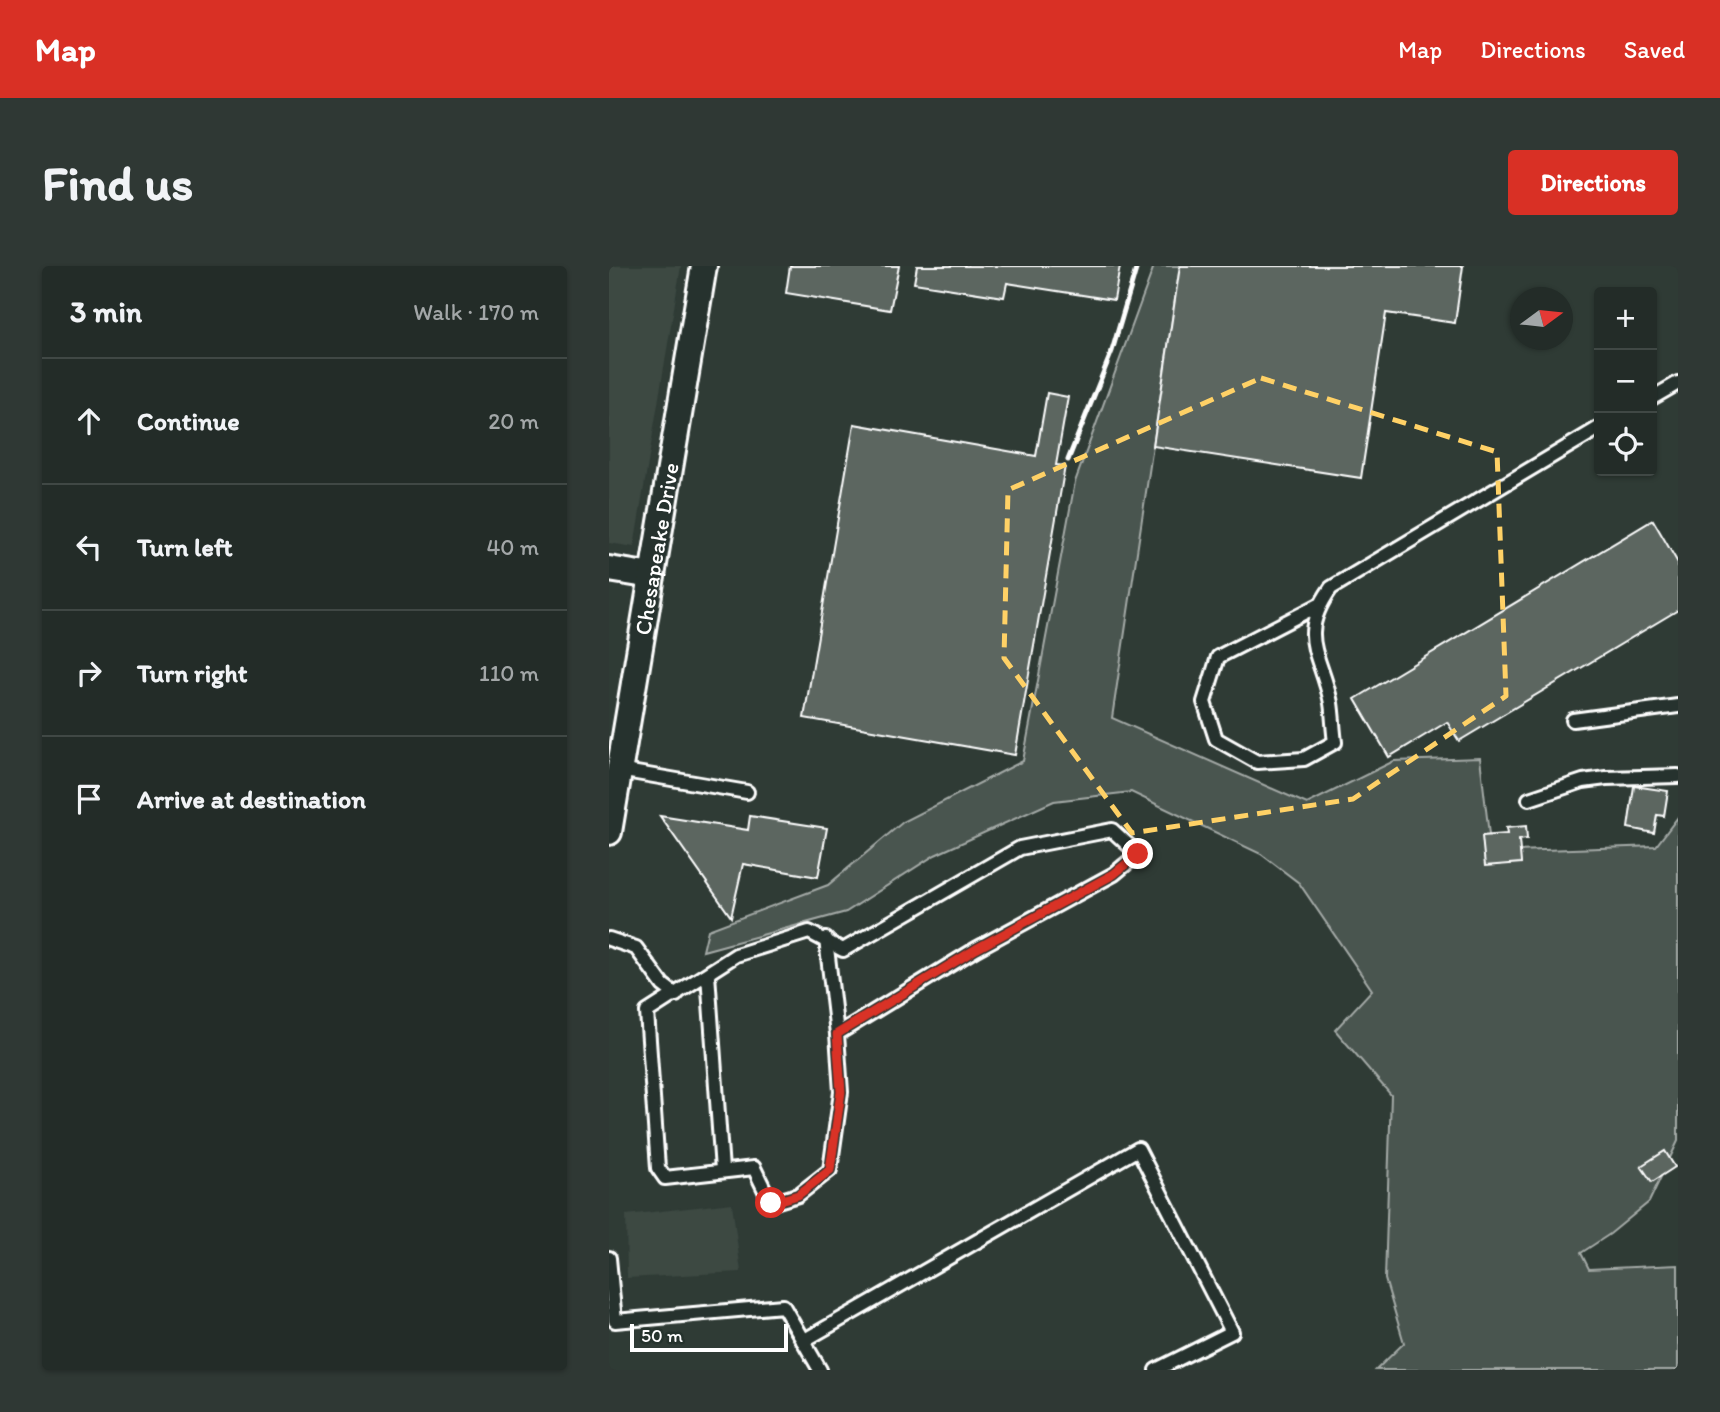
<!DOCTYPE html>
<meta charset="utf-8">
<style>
:root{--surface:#232c28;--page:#2f3834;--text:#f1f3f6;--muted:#a3a7a8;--line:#404845;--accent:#d93025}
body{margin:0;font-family:Itim,sans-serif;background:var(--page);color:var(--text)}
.controls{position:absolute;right:21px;top:21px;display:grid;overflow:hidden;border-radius:7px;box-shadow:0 2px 5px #0004}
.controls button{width:63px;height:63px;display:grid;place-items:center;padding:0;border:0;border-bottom:2px solid var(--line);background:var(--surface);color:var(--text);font:35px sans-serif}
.compass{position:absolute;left:901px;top:21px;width:63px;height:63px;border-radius:50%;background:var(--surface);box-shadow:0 2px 5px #0004;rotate:75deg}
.scale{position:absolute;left:21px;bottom:18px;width:158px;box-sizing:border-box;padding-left:7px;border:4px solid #fff;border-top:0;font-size:19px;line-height:24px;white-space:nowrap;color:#fff;-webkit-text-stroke:5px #26332d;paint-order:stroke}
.stop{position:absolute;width:21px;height:21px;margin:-16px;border:5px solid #d93025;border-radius:50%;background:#fff}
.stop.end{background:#d93025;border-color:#fff;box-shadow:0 2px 7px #0008}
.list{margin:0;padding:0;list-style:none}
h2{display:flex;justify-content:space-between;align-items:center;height:91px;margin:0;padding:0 28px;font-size:30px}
h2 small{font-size:23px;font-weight:400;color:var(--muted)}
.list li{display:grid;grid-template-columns:46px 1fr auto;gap:21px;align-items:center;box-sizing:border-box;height:126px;padding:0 28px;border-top:2px solid var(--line)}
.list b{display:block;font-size:26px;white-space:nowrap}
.list em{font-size:23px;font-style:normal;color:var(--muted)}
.icon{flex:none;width:38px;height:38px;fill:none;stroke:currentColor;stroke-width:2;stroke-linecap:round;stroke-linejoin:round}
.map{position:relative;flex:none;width:1069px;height:1104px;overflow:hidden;border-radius:7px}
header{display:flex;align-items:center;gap:42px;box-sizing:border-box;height:98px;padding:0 35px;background:var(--accent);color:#fff}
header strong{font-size:33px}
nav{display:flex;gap:38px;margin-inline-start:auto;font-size:24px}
.intro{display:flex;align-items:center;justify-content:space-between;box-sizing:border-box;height:168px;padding:0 42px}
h1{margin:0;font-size:49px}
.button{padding:18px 32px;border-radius:7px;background:var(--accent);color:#fff;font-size:24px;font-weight:700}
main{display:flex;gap:42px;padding:0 42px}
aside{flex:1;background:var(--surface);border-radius:7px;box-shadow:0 2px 5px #0004}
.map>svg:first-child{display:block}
.built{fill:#3c4842}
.green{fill:#4a544f;stroke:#a4aaa7;stroke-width:2}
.building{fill:#5b6661;stroke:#fff;stroke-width:2}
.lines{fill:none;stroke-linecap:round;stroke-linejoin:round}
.lane-casing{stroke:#fff;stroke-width:18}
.street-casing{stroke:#fff;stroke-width:30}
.lane{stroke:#26332d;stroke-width:12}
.street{stroke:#26332d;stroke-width:24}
.rail{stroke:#fff;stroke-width:5}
.route{stroke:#d93025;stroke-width:9}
.marked{fill:none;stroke:#ffd166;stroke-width:5;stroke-dasharray:14 9;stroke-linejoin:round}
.labels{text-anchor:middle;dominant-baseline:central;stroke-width:5;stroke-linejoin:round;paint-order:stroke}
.street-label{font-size:23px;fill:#fff;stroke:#26332d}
</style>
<header>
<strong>Map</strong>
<nav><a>Map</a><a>Directions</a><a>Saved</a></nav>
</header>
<div class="intro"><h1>Find us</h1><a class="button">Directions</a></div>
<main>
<aside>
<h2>3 min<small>Walk · 170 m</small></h2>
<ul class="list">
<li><svg class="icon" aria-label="ahead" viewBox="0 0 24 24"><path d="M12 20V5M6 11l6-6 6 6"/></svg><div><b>Continue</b></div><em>20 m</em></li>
<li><svg class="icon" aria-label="left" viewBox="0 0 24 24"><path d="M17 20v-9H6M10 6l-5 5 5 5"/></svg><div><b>Turn left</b></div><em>40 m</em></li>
<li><svg class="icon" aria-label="right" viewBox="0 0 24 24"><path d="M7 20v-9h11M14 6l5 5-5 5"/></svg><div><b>Turn right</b></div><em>110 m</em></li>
<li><svg class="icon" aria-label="arrive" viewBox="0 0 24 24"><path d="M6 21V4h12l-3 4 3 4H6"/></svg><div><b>Arrive at destination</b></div></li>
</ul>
</aside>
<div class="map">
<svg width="1069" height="1104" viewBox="0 0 1069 1104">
<rect width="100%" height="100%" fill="#2f3b35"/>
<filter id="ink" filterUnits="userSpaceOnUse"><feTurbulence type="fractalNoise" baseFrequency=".0143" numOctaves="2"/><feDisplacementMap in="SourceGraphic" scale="14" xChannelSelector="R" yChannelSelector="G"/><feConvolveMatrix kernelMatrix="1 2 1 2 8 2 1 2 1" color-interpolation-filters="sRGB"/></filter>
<g filter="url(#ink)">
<g class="built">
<polygon points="0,0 72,0 25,281 0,277"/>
<polygon points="123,937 132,1006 18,1012 17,949"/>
</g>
<polygon class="green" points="545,0 571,0 503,452 698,538 785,495 871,492 882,586 1047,580 1069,551 1069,875 1040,936 1001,968 972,987 980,1003 1069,999 1069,1104 767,1104 795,1077 776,1013 782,829 726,764 763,724 690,617 652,588 522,526 445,535 326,589 237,646 94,685 99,664 219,619 294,556 414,495 466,216"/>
<g class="building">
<polygon points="181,0 290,0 281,44 177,27"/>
<polygon points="308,0 511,0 505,34 398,17 395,31 305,17"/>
<polygon points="571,0 854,0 846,57 777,47 752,212 544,180"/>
<polygon points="438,127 459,131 447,199 456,200 406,489 195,452 245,158 427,190"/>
<polygon points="1044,254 1069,297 1069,344 850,475 838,456 780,491 746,433"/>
<polygon points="1025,520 1059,525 1055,550 1048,549 1045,567 1019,562"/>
<polygon points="51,550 139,564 141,550 218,562 209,611 134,598 122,651"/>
<polygon points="917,560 918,573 910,574 912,597 876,600 873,570 898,568 897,562"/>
<polygon points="1056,885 1066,901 1043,916 1032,900"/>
</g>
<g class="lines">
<g class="lane-casing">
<g id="lane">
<polyline points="1043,132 1069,117"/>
<path d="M710,339L609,391L595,436L607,473L648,496L695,493L726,476C724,463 724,450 722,437C712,387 687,372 722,322L990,162"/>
<polyline points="964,454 1069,440"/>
<polyline points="10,504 138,526"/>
<polyline points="920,533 974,515 997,512 1069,510"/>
<polygon points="503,564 529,588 505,608 367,683 228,768 232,826 221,904 189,929 162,937 145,902 56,912 49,902 38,746 127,689 200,666 234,684 411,582"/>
<polyline points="0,673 27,682 54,719 67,729"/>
<polyline points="217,673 228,768"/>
<polyline points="99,708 113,904"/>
<polyline points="0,992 6,1055 174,1040 211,1104"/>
<polyline points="194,1075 529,883 623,1066 547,1104"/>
</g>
</g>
<g class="street-casing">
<g id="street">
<polyline points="0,303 43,310"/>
<path id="s1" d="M0,566L95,0"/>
</g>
</g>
<use href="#lane" class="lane"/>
<use href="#street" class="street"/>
<polyline class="rail" points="459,194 503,85 528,0"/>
</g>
</g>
<g class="lines" filter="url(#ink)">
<polyline class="route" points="162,937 189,929 221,904 232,826 228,768 367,683 505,608 529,588"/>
</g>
<path class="marked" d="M652,112L888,186L897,430L744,533L523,567L395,392L399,224Z"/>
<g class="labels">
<g class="street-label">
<text stroke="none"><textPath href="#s1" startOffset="287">Chesapeake Drive</textPath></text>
</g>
</g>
</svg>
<div class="controls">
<button>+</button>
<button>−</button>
<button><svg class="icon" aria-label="locate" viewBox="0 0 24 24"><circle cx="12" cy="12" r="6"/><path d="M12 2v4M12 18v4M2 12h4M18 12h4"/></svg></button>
</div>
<svg class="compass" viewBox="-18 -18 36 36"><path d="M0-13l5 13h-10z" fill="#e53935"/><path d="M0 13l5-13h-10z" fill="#a3a7a8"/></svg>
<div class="scale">50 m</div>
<div class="stop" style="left:162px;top:937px"></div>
<div class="stop end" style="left:529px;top:588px"></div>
</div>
</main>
